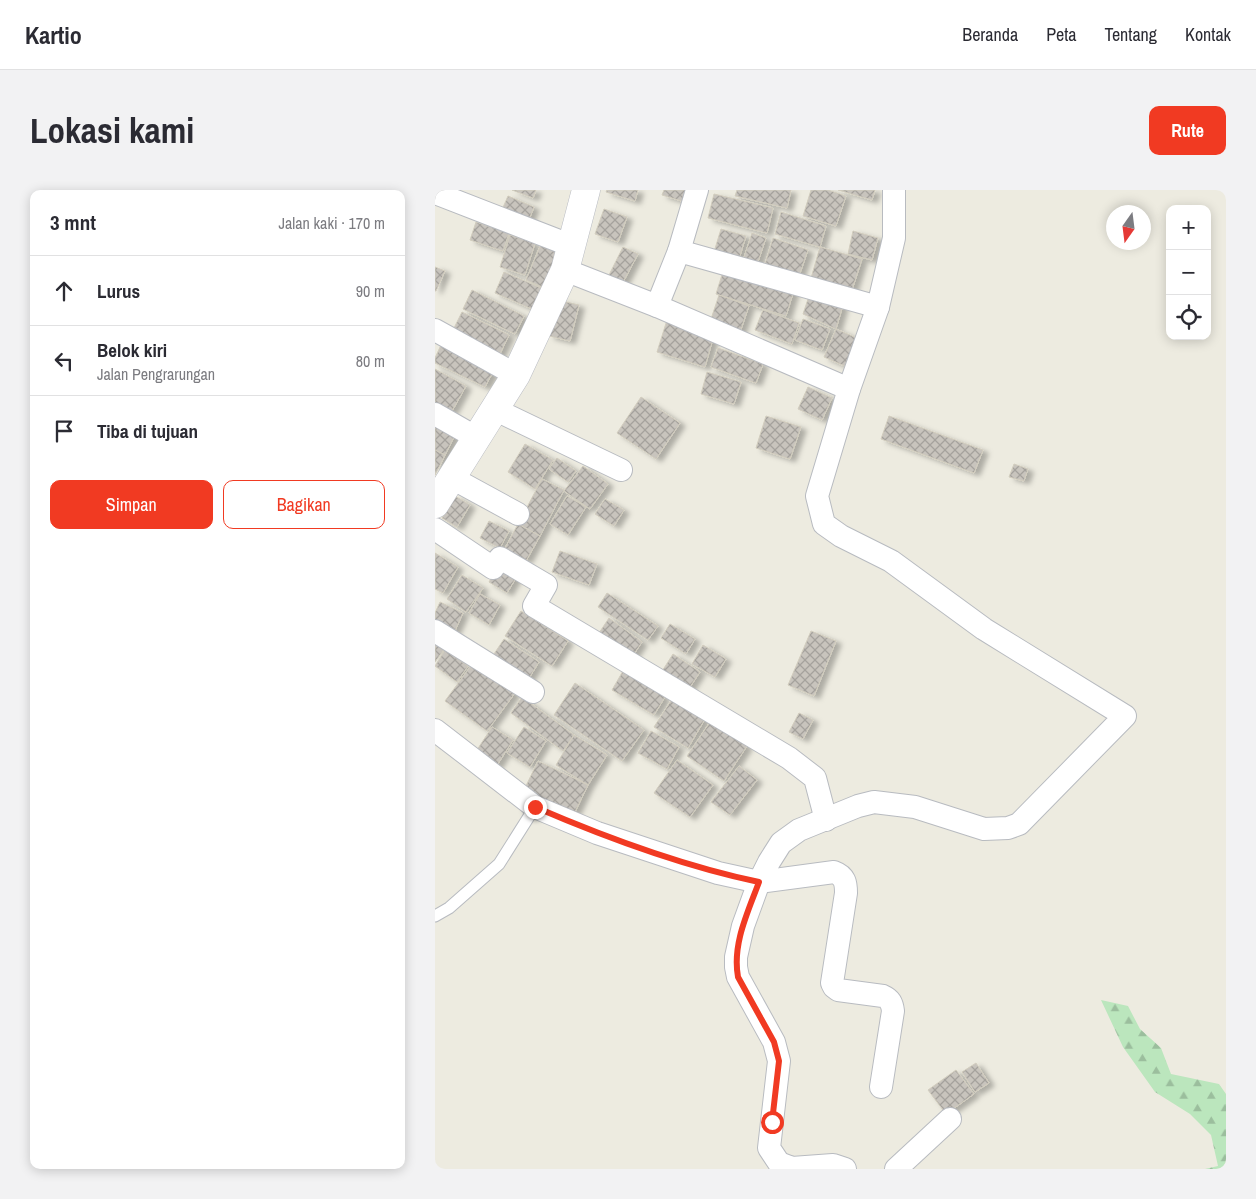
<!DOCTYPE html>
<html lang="id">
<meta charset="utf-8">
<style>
:root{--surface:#fff;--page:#f2f2f3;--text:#2b2b33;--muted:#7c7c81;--line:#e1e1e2;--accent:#f13a22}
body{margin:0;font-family:"Archivo Narrow",sans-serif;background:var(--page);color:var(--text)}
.controls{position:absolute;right:15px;top:15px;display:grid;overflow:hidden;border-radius:10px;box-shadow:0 2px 12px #0003}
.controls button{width:45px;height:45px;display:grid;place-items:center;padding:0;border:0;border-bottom:1px solid var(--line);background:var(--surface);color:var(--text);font:25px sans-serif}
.compass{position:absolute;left:671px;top:15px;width:45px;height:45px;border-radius:50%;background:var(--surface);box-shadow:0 2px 12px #0003;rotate:194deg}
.stop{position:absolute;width:15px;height:15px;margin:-11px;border:4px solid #f13a22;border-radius:50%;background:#fff}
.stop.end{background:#f13a22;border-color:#fff;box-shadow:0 1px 5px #0008}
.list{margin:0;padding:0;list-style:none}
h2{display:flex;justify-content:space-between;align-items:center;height:65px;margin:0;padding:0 20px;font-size:21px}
h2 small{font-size:16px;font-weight:400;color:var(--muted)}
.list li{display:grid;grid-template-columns:32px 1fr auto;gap:15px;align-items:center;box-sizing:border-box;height:70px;padding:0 20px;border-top:1px solid var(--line)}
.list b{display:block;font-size:19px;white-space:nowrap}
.list p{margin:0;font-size:16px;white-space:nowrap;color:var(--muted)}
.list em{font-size:16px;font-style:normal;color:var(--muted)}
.actions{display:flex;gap:10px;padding:15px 20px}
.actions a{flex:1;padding:11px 0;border:1px solid var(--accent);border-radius:10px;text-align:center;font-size:18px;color:var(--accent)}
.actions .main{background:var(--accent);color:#fff}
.icon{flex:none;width:28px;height:28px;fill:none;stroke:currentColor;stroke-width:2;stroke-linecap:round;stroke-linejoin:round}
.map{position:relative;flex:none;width:791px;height:979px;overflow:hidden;border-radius:10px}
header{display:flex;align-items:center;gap:30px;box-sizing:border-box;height:70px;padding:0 25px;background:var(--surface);border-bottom:1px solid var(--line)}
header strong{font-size:24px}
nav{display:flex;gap:28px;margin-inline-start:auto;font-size:18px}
.intro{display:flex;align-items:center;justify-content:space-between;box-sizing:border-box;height:120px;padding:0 30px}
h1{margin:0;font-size:35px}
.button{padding:12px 22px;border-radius:10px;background:var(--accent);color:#fff;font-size:18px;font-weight:700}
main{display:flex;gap:30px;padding:0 30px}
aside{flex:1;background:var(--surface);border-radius:10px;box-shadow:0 2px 12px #0003}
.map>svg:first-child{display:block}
.forest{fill:url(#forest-firs)}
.building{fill:url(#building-cross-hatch);stroke:#d2cdbe;filter:url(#shadow)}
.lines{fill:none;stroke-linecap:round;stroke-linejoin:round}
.lane-casing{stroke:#b8bbc0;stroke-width:13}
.street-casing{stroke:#b8bbc0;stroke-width:24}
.secondary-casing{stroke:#b9bcc3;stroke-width:29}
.lane{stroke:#fff;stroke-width:11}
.street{stroke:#fff;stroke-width:22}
.secondary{stroke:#fff;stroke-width:28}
.route{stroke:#f13a22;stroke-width:6}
</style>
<header>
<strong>Kartio</strong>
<nav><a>Beranda</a><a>Peta</a><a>Tentang</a><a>Kontak</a></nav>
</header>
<div class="intro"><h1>Lokasi kami</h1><a class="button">Rute</a></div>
<main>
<aside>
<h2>3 mnt<small>Jalan kaki · 170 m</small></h2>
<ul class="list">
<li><svg class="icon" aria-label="ahead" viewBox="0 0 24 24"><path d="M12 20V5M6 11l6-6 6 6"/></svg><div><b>Lurus</b></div><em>90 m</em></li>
<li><svg class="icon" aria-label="left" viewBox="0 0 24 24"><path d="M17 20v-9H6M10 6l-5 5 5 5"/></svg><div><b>Belok kiri</b><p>Jalan Pengrarungan</p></div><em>80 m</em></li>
<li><svg class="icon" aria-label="arrive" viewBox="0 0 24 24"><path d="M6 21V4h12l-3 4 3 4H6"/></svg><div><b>Tiba di tujuan</b></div></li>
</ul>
<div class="actions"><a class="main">Simpan</a><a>Bagikan</a></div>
</aside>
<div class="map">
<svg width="791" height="979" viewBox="0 0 791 979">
<defs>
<pattern id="forest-firs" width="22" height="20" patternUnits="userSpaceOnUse" patternTransform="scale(1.25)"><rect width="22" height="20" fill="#bbe6bd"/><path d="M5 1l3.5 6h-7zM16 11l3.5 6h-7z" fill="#9bbe9d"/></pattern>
<pattern id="building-cross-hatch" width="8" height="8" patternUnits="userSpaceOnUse" patternTransform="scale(1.25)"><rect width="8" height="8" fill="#c8c4bd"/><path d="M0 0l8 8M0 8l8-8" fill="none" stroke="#a5a29d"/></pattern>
<filter id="shadow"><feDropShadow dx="5.5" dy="3" stdDeviation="2.5" flood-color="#0004"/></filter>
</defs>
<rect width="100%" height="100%" fill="#edebe0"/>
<polygon class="forest" points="666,810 693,816 705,839 726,858 736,884 784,894 791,904 791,979 770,979 783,976 776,945 755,924 720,902 688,857"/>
<g class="building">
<polygon points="77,0 101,0 98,8"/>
<polygon points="172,0 203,0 200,11 171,2"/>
<polygon points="229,0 254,0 250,12 227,5"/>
<polygon points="302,0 356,0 352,18 300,6"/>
<polygon points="376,0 393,0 411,6 401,36 368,26"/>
<polygon points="403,0 440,0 437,10"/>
<polygon points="279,4 338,18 332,43 273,28"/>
<polygon points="73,6 99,17 93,32 66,22"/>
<polygon points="169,19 192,27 183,52 160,44"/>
<polygon points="346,22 391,36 385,57 340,44"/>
<polygon points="41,32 74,43 68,61 35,50"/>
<polygon points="286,39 311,46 304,69 279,62"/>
<polygon points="418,41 443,48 437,70 413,64"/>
<polygon points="317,43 331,48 322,75 308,70"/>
<polygon points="75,45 100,53 90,85 65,77"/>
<polygon points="338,48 373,60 364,86 330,74"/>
<polygon points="106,54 127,62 112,99 91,90"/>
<polygon points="188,57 203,64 185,98 171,91"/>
<polygon points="385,57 427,69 417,100 376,88"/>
<polygon points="290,75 360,97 351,126 281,104"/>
<polygon points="0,77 10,81 1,101 0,101"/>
<polygon points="69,82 113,101 104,122 60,103"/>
<polygon points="37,100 89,126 80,144 28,119"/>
<polygon points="375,103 408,115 401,139 368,124"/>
<polygon points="284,105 314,116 304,145 274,135"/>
<polygon points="123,110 144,115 135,151 114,146"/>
<polygon points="328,120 364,133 357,154 320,140"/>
<polygon points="27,122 74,145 62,170 15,146"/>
<polygon points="368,129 395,139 387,160 360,150"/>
<polygon points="232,130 279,145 270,177 222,162"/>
<polygon points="401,139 424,149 412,177 389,167"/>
<polygon points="6,155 59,180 50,197 0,173 0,168"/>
<polygon points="283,158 328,174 321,193 276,177"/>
<polygon points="0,179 31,196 16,223 0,215"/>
<polygon points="272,182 306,192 299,214 266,204"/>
<polygon points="373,197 397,208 387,230 363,219"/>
<polygon points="206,207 245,233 221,269 182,243"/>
<polygon points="331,226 366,237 355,269 321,258"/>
<polygon points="454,226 548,260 539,283 446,249"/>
<polygon points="0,228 23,239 10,265 0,260"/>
<polygon points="90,254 118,270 100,299 73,282"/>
<polygon points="0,260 10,265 0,285"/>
<polygon points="122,268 141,281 133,292 114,279"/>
<polygon points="579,274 593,279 589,291 574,287"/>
<polygon points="148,276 173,294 155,319 129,301"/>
<polygon points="107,289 129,300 105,346 83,334"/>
<polygon points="20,306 35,315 22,337 7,328"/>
<polygon points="132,306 151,317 133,345 115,334"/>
<polygon points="170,309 189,320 179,336 160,324"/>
<polygon points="54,331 74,341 65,358 45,348"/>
<polygon points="83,334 105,346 91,371 69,360"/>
<polygon points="125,361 162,374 154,395 117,382"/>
<polygon points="0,363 23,377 8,403 0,399"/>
<polygon points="65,373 84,383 72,403 54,392"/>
<polygon points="27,385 48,398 31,422 12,409"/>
<polygon points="172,403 223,436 213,450 163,417"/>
<polygon points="45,404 65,415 54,435 34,423"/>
<polygon points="5,412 28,423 19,443 0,435 0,423"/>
<polygon points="86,421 133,451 117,476 70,446"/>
<polygon points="174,428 207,452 195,470 162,446"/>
<polygon points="235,434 260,449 251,464 226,448"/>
<polygon points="376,441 401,451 379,506 353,495"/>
<polygon points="69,449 104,472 91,493 55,470"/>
<polygon points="0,451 10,458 0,472"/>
<polygon points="268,455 291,469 280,487 257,474"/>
<polygon points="10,460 33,476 22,492 0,476"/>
<polygon points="238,464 265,482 251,503 224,486"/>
<polygon points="38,473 80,503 52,541 10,511"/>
<polygon points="188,481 230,507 219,525 177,500"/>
<polygon points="140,493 209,540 187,571 119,525"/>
<polygon points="87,507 139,545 128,561 76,523"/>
<polygon points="237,509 270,529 253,558 219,537"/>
<polygon points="364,523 378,530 368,549 354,542"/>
<polygon points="275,532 312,556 289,591 252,566"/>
<polygon points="57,537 78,550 61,577 40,563"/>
<polygon points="89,537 111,551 95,577 72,563"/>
<polygon points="216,541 244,557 232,579 203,563"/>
<polygon points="139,545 172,565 153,595 121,575"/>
<polygon points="242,570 278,595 255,627 219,603"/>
<polygon points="103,571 153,595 139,624 89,600"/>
<polygon points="304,576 322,590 295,625 276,612"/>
<polygon points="541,873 554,893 540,902 527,882"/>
<polygon points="521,880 539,904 511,924 493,900"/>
</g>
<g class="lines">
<g class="lane-casing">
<polyline id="lane" points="0,726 14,718 64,674 100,617"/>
</g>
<g class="street-casing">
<g id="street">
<polyline points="0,3 137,56"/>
<polyline points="244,61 443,117"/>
<polyline points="130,80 222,116 414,199"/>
<polyline points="222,116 244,61 262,0"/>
<polyline points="0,140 81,185"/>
<polyline points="59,219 186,280"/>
<polyline points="0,224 42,248"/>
<polyline points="17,288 83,324"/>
<polyline points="0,339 58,378 65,368 111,395 99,416 354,568 380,588 391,630"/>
<polyline points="0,441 98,502"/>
<path d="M0,540L100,617L162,643L283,683L324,692L399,682C410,686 411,693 411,703L397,793L399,797L403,800L448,806C455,809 457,813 458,821L446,897"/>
<polyline points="410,979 398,975 357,978 344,973 334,958 344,871 339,852 303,787 301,777 301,767 308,736 324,692 334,672 346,653 364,640 423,616 439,612 480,617 549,639 573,638 584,634 690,526 549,439 456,371 406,346 389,334 382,306 414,199 443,117 459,48 459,0"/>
<polyline points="461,979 515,929"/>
</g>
</g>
<g class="secondary-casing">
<polyline id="secondary" points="0,314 81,185 130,80 151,0"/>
</g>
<use href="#lane" class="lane"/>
<use href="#street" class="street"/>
<use href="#secondary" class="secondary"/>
</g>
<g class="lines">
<path class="route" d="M100,617C172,648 247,676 324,692C313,722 297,754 303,787L339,852L344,871L337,932"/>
</g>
</svg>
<div class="controls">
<button>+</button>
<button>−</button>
<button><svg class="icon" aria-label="locate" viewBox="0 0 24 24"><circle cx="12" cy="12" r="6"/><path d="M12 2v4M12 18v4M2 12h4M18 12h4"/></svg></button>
</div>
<svg class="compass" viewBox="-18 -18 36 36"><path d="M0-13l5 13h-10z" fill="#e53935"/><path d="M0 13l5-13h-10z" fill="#7c7c81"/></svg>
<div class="stop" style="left:337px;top:932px"></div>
<div class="stop end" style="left:100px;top:617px"></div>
</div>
</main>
